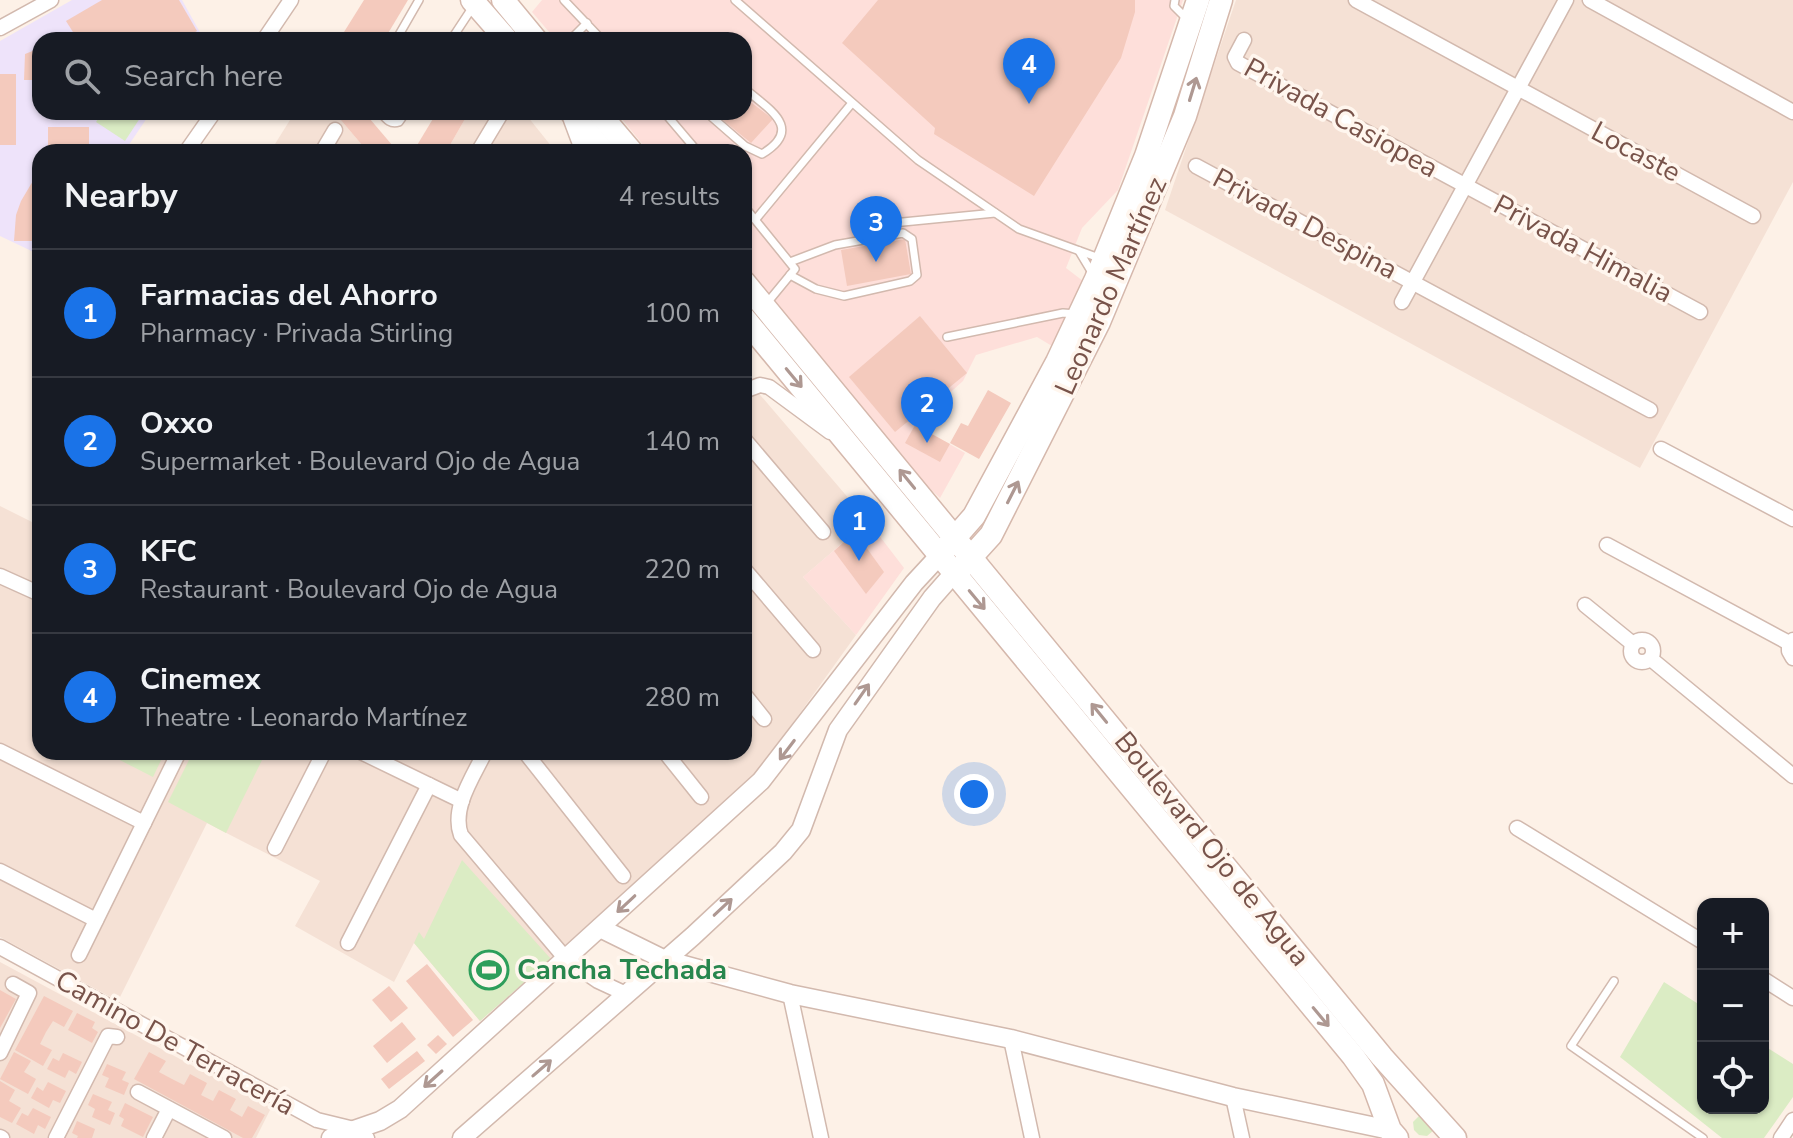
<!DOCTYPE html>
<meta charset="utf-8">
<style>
:root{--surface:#171b24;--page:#242831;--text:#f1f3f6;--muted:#9ea1a6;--line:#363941;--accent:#1a73e8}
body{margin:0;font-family:"Nunito Sans",sans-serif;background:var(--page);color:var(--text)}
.controls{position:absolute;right:24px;bottom:24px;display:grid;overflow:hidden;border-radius:16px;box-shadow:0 2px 6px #0004}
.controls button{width:72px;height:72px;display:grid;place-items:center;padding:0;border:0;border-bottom:2px solid var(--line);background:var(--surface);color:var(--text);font:40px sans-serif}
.you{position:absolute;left:974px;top:794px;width:28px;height:28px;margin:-20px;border:6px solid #fff;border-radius:50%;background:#1a73e8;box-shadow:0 0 0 12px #1a73e833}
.badge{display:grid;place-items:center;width:52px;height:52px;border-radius:50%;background:var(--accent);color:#fff;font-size:26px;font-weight:700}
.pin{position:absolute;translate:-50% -66px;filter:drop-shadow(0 2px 4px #0008)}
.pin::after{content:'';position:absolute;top:42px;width:28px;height:24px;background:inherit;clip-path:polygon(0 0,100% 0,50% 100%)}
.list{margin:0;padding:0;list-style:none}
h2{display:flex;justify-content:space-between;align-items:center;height:104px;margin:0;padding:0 32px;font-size:34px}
h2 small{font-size:26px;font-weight:400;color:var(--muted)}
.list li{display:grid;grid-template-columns:52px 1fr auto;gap:24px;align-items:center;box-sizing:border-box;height:128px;padding:0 32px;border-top:2px solid var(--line)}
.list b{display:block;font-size:30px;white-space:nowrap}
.list p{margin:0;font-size:26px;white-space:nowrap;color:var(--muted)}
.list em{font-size:26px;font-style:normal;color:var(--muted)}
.icon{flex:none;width:44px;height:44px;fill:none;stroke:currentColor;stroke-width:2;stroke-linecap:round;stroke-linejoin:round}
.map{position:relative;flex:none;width:1793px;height:1138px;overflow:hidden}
.search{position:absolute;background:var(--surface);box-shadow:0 2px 6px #0004;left:32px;top:32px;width:720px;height:88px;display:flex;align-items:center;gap:20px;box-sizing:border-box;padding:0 28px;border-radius:24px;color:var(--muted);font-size:30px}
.panel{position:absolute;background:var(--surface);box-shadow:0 2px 6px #0004;left:32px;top:144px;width:720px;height:616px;border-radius:24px}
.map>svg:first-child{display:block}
.residential{fill:#f5e1d5}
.commercial{fill:#fedfda}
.education{fill:#eee3fa}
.green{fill:#dbecc4}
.building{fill:#f4cabd}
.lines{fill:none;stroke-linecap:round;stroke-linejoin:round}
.service-casing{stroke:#d2b9ae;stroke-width:10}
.minor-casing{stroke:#d2b9ae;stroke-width:17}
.tertiary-casing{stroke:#d2b9ae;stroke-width:21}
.secondary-casing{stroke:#d5b8ac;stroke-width:25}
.service{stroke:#fff;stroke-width:7}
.minor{stroke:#fff;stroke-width:14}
.tertiary{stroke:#fff;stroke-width:18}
.secondary{stroke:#fff;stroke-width:22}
.oneway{stroke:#ae9892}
.labels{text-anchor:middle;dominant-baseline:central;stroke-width:7;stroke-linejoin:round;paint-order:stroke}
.street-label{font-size:28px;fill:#78534a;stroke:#fff6ee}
.leisure-label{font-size:28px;font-weight:bold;fill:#27864d;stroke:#fff6ee;text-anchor:start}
</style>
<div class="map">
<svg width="1793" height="1138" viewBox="0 0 1793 1138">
<rect width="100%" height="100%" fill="#fdf1e7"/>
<g class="residential">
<polygon points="1236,0 1793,0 1793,182 1640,468 1165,210"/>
<polygon points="295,112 334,112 368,152 270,152"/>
<polygon points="469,112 524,112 556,152 446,152"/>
<polygon points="744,376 868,521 803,577 856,635 757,773 480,1021 414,943 394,982 295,926 320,881 207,823 118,1001 0,937 0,506 40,526 40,752 744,752"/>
<polygon points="0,962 271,1108 256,1138 0,1138"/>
</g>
<g class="commercial">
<polygon points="542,0 1183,0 1118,190 1082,228 1066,268 1083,281 1052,346 1037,337 976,355 963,381 915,424 965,453 940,498 896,457 808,344 744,266 744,152 649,152 616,112 744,112 744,40 556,40 532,12"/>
<polygon points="868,521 904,568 856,635 803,577"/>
</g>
<polygon class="education" points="72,0 182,0 202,36 199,40 40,40 40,112 151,112 124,152 40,152 40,255 0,236 0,41"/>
<g class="green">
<polygon points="103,112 144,112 125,141 96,122"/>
<polygon points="104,752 165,752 153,777"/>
<polygon points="193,752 266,752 226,833 168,802"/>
<polygon points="462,860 551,959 480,1021 414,943 419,932 424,939"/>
<polygon points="1664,982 1703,1007 1703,1108 1763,1108 1763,1045 1793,1064 1793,1097 1764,1138 1722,1138 1620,1057"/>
<polygon points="1420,1115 1434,1130 1427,1136 1419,1135 1414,1130 1413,1122"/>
</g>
<g class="building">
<polygon points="102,0 179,0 197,31 181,40 78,40 66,21"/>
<polygon points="364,0 408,0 384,40 339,40"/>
<polygon points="878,0 1135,0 1135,12 1121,58 1034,196 934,134 935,128 842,43"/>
<polygon points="40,48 40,80 24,80 25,54"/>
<rect x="0" y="74" width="16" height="71"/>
<polygon points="744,97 773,119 751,143 713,112 744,112"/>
<polygon points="334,112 364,112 398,152 368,152"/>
<polygon points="437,112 469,112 446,152 413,152"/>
<rect x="48" y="127" width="41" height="25"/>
<polygon points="40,169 40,241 14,241 16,215 21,201"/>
<polygon points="905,239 911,274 847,286 841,250"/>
<polygon points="920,316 967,373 895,432 849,377"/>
<polygon points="988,390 1011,403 979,459 950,443 961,423 968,426"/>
<polygon points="915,425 950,444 940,462 905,443"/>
<polygon points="855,532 884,572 866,594 834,551"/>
<polygon points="427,964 473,1020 453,1037 406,981"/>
<polygon points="389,986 408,1008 391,1022 372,1000"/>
<polygon points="0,990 16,999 0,1028"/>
<polygon points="44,996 73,1011 64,1027 53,1021 46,1032 40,1044 52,1050 43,1066 15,1050"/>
<polygon points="77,1013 95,1022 92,1028 98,1032 92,1043 68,1030"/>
<polygon points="402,1022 416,1039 387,1063 373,1046"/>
<polygon points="438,1035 447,1044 436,1054 427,1045"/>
<polygon points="417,1051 425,1061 389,1089 381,1079"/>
<polygon points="14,1052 31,1061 24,1072 36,1079 28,1094 0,1079"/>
<polygon points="149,1052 166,1061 159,1072 172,1079 184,1085 190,1074 207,1083 201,1095 213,1101 219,1090 236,1099 230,1110 242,1117 248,1106 265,1115 252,1138 243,1138 134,1079"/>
<polygon points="63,1053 82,1062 76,1074 69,1070 65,1078 47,1069 53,1058 59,1061"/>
<polygon points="107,1064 126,1072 122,1080 129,1083 124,1095 105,1087 109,1078 102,1075"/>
<polygon points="0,1081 15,1090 9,1101 21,1108 12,1123 0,1117"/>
<polygon points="48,1082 66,1091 60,1103 53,1100 49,1108 31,1098 37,1087 43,1091"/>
<polygon points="93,1094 112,1102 108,1110 115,1113 110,1125 92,1117 95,1109 88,1105"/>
<polygon points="125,1103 153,1117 143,1137 121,1126 124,1119 119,1116"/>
<polygon points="33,1108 51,1117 45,1129 38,1125 34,1134 16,1124 22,1113 28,1116"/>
<polygon points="77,1121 95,1129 92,1138 77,1138 78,1136 72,1133"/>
</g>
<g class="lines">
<g class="service-casing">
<g id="service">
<polyline points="564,0 602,40"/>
<polyline points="735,0 918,160 1019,229 1102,259"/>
<polyline points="1175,0 1174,6 1186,18"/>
<polyline points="685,38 687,40"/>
<polyline points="396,40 419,0"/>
<polyline points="451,40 474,5"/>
<polyline points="570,40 587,23"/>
<path d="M380,112C386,119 390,125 399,122L406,112"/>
<polyline points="664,112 698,152"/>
<path d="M706,112L745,146L762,154C805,128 768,109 744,88"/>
<polyline points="744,206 795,269 767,303"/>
<polyline points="756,219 852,103"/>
<polyline points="862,226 995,213"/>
<polyline points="1079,251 1094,276"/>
<polyline points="790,262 835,245 903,233 912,239 917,275 910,281 844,296 816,289 790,275"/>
<polyline points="947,337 1063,313 1077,314"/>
<polyline points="1614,981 1571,1046 1703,1138"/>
</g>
</g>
<g class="minor-casing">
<g id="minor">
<polyline points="1356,0 1753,216"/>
<polyline points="1590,0 1793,112"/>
<polyline points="0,28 51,0"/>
<polyline points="264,40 291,0"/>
<polyline points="1244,40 1235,57 1238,63 1700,312"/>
<polyline points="571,120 583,152"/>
<polyline points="186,152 214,112"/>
<polyline points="322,152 335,130"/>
<polyline points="478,152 502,112"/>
<polyline points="1196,166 1650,410"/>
<polyline points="1402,302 1566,0"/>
<polyline points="744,391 760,385 769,387 830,432"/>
<polyline points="744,439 823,532"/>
<polyline points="1661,449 1793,519"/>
<polyline points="1607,545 1789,643"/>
<polyline points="744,569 813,650"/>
<polyline points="0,576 40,594"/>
<polyline points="1585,605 1633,644"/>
<polyline points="1793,640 1789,643 1789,651 1793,658"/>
<circle cx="1642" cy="651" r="11"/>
<polyline points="1651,659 1793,776"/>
<polyline points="744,694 764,719"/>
<polyline points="0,751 144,823"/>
<polyline points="361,752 462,801"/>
<path d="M485,752C473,777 451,808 461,835L566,959L598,981L626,994"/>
<polyline points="525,752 623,876"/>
<polyline points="665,752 701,797"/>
<polyline points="1517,828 1703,942"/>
<polyline points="275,848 324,752"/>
<polyline points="0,871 96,920"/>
<polyline points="348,943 429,785"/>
<polyline points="0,947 317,1120 354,1129 367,1138"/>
<polyline points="79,955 179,752"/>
<polyline points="1763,979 1793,998"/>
<polyline points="790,994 821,1138"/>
<polyline points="1011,1039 1032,1138"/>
<polyline points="0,1053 29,993 13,984"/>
<polyline points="138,1092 224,1138"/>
<polyline points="1233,1097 1242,1138"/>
<polyline points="0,1137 2,1138"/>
<polyline points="56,1138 108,1036 117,1037"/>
<polyline points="154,1138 169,1109"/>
<polyline points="1781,1138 1793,1120"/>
</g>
</g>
<g class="tertiary-casing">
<g id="tertiary">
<polyline points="600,928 665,960 790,994 1011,1039 1233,1097 1390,1130"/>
<polyline points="331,1138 380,1121 400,1109 761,781 914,583 939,556"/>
<polyline points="462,1138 693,936 783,852 801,830 838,730 932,598 954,573"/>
</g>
</g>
<g class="secondary-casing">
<g id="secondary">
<polyline points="472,0 507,40"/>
<polyline points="503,0 536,40"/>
<polyline points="571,112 604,152"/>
<polyline points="598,112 632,152"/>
<polyline points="744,282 1382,1057 1455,1138"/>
<polyline points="744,318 1353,1056 1373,1084 1390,1130 1397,1138"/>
<polyline points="946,548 974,516 1057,362 1096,279 1146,156 1198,0"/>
<polyline points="962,567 991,535 1099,322 1185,116 1221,0"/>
</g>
</g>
<use href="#service" class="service"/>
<use href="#minor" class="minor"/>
<use href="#tertiary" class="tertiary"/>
<use href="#secondary" class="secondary"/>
</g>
<defs><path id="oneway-shaft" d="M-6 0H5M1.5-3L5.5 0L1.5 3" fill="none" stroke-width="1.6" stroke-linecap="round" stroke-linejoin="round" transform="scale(2)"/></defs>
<g class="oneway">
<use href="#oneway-shaft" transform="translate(1193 89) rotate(-73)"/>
<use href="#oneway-shaft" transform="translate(794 378) rotate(50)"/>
<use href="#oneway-shaft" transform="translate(907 479) rotate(-129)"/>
<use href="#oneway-shaft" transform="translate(1013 492) rotate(-63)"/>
<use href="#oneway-shaft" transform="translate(977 600) rotate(50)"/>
<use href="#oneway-shaft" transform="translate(862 694) rotate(-55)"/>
<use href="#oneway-shaft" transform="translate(1099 713) rotate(-129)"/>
<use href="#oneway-shaft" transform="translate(787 750) rotate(127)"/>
<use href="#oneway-shaft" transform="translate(626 904) rotate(137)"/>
<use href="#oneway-shaft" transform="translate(723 907) rotate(-43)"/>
<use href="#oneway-shaft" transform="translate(1321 1017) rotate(50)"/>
<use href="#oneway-shaft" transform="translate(542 1068) rotate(-41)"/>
<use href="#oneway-shaft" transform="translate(433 1079) rotate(138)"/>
</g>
<defs>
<g id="stadium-ring" transform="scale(2)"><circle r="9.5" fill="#fff6ee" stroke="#2e9e5b" stroke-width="1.5"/><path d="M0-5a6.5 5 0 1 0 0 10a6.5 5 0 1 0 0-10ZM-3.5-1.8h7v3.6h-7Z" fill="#2e9e5b"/></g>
</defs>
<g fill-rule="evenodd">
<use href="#stadium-ring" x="489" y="970"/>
</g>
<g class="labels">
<g class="street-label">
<text transform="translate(1341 118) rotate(29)">Privada Casiopea</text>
<text transform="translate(1636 152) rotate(28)">Locaste</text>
<text transform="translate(1305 224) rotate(28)">Privada Despina</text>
<text transform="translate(1583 249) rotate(28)">Privada Himalia</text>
<text transform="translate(1111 286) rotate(-66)">Leonardo Martínez</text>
<text transform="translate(1212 849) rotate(51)">Boulevard Ojo de Agua</text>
<text transform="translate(175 1043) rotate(29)">Camino De Terracería</text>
</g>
<g class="leisure-label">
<text x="517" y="970">Cancha Techada</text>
</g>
</g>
</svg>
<div class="controls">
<button>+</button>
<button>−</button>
<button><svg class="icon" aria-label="locate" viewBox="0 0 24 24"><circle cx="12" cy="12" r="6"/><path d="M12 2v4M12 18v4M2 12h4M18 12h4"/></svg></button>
</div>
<div class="you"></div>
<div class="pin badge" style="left:859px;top:561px">1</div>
<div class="pin badge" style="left:927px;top:443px">2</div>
<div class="pin badge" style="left:876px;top:262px">3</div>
<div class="pin badge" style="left:1029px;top:104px">4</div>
<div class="search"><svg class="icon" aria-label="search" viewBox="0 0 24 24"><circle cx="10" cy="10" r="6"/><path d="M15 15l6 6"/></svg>Search here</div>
<section class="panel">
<h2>Nearby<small>4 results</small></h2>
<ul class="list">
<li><span class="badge">1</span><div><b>Farmacias del Ahorro</b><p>Pharmacy · Privada Stirling</p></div><em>100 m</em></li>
<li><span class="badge">2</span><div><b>Oxxo</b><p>Supermarket · Boulevard Ojo de Agua</p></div><em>140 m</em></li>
<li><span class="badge">3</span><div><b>KFC</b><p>Restaurant · Boulevard Ojo de Agua</p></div><em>220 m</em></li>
<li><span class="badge">4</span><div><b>Cinemex</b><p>Theatre · Leonardo Martínez</p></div><em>280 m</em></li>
</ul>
</section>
</div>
